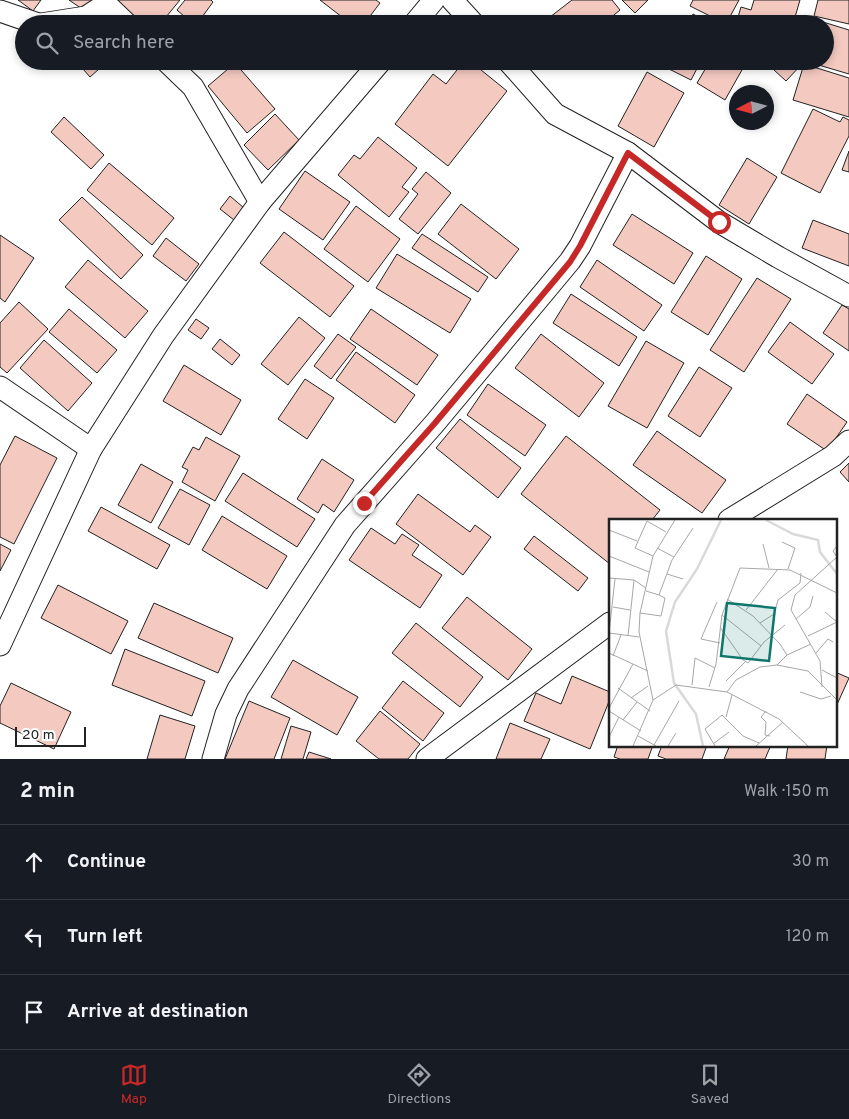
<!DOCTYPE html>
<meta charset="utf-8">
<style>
:root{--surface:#171b24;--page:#20242c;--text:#f1f3f6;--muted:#9ea1a6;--line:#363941;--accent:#c62828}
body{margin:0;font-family:Overpass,sans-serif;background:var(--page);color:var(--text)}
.compass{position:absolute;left:729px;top:85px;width:45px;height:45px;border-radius:50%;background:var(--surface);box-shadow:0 2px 8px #0003;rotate:264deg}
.scale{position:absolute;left:15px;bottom:12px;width:71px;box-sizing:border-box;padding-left:5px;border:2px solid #222;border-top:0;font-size:14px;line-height:18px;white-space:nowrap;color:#222;-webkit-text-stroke:4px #fff;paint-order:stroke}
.stop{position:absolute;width:15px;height:15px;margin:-11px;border:4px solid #c62828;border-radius:50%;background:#fff}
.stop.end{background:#c62828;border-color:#fff;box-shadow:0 1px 5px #0008}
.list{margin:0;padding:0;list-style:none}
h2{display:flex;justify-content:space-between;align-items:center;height:65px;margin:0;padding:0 20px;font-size:21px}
h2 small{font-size:16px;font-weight:400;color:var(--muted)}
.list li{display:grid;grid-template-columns:32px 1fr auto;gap:15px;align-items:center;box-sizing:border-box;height:75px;padding:0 20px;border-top:1px solid var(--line)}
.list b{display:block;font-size:19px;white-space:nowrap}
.list em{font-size:16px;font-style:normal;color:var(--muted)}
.icon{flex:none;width:28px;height:28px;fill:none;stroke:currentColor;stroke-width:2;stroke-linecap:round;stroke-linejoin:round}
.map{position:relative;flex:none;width:849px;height:759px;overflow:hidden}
.search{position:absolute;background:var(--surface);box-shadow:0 2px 8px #0003;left:15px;right:15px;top:15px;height:55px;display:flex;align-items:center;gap:12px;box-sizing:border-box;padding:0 18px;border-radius:28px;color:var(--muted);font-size:19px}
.sheet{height:290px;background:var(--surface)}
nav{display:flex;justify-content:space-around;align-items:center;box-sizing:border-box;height:70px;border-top:1px solid var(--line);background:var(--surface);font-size:14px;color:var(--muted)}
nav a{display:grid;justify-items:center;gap:2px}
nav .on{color:var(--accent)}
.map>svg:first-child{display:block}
.building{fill:#f3c9c0;stroke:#222}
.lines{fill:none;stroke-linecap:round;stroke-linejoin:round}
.minor-casing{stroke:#222;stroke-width:23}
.minor{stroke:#fff;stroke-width:21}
.route{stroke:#c62828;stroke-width:6}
.inset-river{fill:none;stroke:#d9d9d9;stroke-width:2.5}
.inset-road{fill:none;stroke:#a7a7a7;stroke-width:1}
.view{fill:#0f766e;fill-opacity:0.15;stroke:#0f766e;stroke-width:2.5}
.inset-edge{fill:none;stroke:#222;stroke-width:2.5}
</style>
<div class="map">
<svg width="849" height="759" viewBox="0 0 849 759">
<rect width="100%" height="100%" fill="#fff"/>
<g class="building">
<polygon points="18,0 41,0 33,11"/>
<polygon points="69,0 93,0 85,11"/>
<polygon points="115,0 180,0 166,17 175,24 144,24"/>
<polygon points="185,0 211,0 213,2 197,24 193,24 177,10"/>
<polygon points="320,0 376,0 380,3 364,24 351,24"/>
<polygon points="572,0 612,0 620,10 603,24 541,24"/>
<polygon points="622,0 648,0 635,13"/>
<polygon points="693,0 739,0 726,24 690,6"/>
<polygon points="754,0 800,0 793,24 736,24 741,7 751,10"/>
<polygon points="818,0 849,0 849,24 814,16"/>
<polygon points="693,14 711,24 688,24"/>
<polygon points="810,18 849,30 849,74 805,61 825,61 825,24 809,24"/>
<polygon points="76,61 108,61 90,77"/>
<polygon points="464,61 470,61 507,91 448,166 395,124 433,74 446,84"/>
<polygon points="668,61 701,61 691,80 665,67"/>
<polygon points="710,61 747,61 725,100 697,83"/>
<polygon points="782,61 798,61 801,65 786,81 774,70"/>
<polygon points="235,63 275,109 247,133 208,86"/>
<polygon points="804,64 849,78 849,117 793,100"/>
<polygon points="647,72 684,93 654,147 618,126"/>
<polygon points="813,109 840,122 843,117 849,120 849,136 820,193 781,173"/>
<polygon points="275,114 299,140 268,170 244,145"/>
<polygon points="64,117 104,155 91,169 51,132"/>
<polygon points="378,137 417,168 402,187 409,192 389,217 338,175 354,155 360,159"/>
<polygon points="849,151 849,172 842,170"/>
<polygon points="747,158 777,177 749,224 719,205"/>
<polygon points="109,163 174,218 152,245 87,190"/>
<polygon points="305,171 350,202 323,240 279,209"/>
<polygon points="426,172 451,193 418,234 399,219 418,194 412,189"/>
<polygon points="230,196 244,208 234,220 220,209"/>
<polygon points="82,197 143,255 121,279 59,220"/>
<polygon points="461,204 519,249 496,279 438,234"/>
<polygon points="356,206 400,239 368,282 324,249"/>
<polygon points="632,214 693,253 674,284 613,245"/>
<polygon points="813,220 849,234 849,266 802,248"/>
<polygon points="284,232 354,286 330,317 260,263"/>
<polygon points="422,234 488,277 478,292 412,248"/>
<polygon points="0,235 34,258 5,302 0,298"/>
<polygon points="166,238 199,264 186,281 153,256"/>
<polygon points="397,254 471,299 450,333 376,288"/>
<polygon points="706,256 742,279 708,335 671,312"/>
<polygon points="88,260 148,311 125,338 65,287"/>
<polygon points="597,260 662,305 644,331 580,287"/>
<polygon points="757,278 791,299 744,372 710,350"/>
<polygon points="571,294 637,337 619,366 553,323"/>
<polygon points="19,302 48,329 7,373 0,367 0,323"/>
<polygon points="842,305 849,309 849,351 823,333"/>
<polygon points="69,309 117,350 97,373 49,332"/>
<polygon points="371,309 438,355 417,385 350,339"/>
<polygon points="299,317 325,338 288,385 261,364"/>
<polygon points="196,319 209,328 201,339 188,330"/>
<polygon points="790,322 834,354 812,384 768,352"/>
<polygon points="338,334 356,347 331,379 314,366"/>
<polygon points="541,334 604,383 579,417 515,368"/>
<polygon points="220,339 240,355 232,365 212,349"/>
<polygon points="44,340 92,383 68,411 20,368"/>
<polygon points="646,341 684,363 647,428 608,406"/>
<polygon points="356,352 415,395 395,423 336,380"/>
<polygon points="184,365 241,400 221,435 163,401"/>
<polygon points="699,367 732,388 700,437 668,416"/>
<polygon points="305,379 334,398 307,439 278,419"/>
<polygon points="488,384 546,425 525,456 467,415"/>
<polygon points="807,394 847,422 827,451 787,424"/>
<polygon points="460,419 521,468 498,498 436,448"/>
<polygon points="657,431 726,480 702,513 633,465"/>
<polygon points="15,436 57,458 14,544 0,537 0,465"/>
<polygon points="566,436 660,510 652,520 610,520 610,564 521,494"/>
<polygon points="206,437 240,456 215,501 182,482 188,470 182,467 193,447 199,450"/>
<polygon points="322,459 354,480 334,512 323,504 318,513 297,499"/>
<polygon points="849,463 849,482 840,472"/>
<polygon points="141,464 173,482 151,523 118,505"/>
<polygon points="243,473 315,519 297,547 225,501"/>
<polygon points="180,489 210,505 189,545 158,528"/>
<polygon points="418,494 470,532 475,525 491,537 463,575 396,524"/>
<polygon points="101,507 170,545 157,569 88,531"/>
<polygon points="222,516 287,556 267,589 202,550"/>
<polygon points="371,528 395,544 402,534 419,545 412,555 442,575 420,608 349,560"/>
<polygon points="534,536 588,578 578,591 524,549"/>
<polygon points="0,544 11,550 0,571"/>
<polygon points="58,585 128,621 111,654 41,618"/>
<polygon points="467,597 532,649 508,680 442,628"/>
<polygon points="154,603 233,638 218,673 138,638"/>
<polygon points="416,623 483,677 460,707 392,653"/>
<polygon points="125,649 205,681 192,716 112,685"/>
<polygon points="293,660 358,697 337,735 271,697"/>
<polygon points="835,672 849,678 835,709"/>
<polygon points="572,676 610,692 610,699 590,749 524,721 536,693 561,704"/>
<polygon points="403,681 444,713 423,741 382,708"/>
<polygon points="11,683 71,712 54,749 0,723 0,706"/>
<polygon points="249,701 290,718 274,759 225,759"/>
<polygon points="380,711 420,744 408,759 379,759 356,741"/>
<polygon points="160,715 195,726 185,759 147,759"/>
<polygon points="510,723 550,739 541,759 496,759"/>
<polygon points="291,726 311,732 303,759 281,759"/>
<polygon points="618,745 653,745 648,759 620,759 614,757"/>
<polygon points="662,745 707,745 702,759 666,759 658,756"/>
<polygon points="730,745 771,745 765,759 724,759"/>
<polygon points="788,745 827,745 825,759 786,759"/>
<polygon points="309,752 331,759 306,759"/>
</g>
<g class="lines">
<g class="minor-casing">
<g id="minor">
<polyline points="452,0 474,24"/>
<polyline points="0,11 38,24"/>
<polyline points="41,24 86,17 106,4 127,24"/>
<polyline points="414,24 434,0"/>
<polyline points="166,61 193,87 260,202"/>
<polyline points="508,61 555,114 628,153 719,222 778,257 849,296"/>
<polyline points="0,387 91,449"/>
<polyline points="729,520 833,456 849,441"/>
<polyline points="0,645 91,449 163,336 260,202 381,61"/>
<polyline points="213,759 226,714 238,689 345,525 435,423 570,261 580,246 628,153"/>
<polyline points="427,759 610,623"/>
</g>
</g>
<use href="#minor" class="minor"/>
</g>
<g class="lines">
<polyline class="route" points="364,503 435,423 570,262 580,246 628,153 719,222"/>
</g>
<g transform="translate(609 519)">
<rect width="228" height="228" fill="#fff"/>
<path class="inset-river" d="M157,1L184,15L209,21L211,33L228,55M94,227L87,195L65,164L57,112L66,83L88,50L112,1"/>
<path class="inset-road" d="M0,11L28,22M173,23L186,29L179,50M154,25L160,49M48,29L65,38M0,37L40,53M44,37L26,29L38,2L57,13M58,55L74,60M0,59L25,61L37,69M37,72L50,76L63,41L84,9M118,80L144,97L171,125L178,136L168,146M108,83L92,120L111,124M4,88L21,91M137,91L169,50M216,93L228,103M31,94L52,97L56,79L50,76M113,96L152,127M187,100L201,88L204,77M151,104L165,95L169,81L191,64L192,54M111,108L134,141L139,144L155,123L176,106M0,114L6,60M0,114L30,118M19,117L25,61M199,117L228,103M0,134L39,152M207,134L219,120L224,123M178,136L202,125M4,137L12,116M213,151L228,159M117,162L136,143M83,166L86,139L106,149M100,168L107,145L113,96L131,49L181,51L228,74M213,168L211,142L182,91L186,76L228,38L224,32L228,27M9,169L41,192M118,173L127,161L151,148L168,146L199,152L228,181M191,173L212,180L222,177M22,179L39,167M44,181L67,166L118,173L170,200L199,227M0,189L24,145M0,192L32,212M157,192L152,198L157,203L156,216L161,217M117,198L123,176M14,201L28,183M29,217L47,227M0,218L10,198M104,225L120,213M45,226L70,182M24,227L44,181L30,113L31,94L44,37L66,1M59,227L67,214M106,227L96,210L113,196L134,217L150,224M147,227L174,203"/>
<path class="view" d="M118,84L166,89L160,142L112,137Z"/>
<rect width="228" height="228" class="inset-edge"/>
</g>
</svg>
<svg class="compass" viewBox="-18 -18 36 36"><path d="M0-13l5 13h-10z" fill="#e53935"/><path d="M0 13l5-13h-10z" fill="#9ea1a6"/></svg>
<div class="scale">20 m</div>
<div class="stop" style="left:719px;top:222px"></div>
<div class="stop end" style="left:364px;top:503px"></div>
<div class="search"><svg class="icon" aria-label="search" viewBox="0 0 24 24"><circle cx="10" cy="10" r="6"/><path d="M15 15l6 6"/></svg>Search here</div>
</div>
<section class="sheet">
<h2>2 min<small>Walk · 150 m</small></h2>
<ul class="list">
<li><svg class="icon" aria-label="ahead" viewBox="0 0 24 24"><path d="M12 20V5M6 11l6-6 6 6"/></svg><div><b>Continue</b></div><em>30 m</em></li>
<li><svg class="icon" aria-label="left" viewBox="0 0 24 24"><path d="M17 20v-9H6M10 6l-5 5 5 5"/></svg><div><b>Turn left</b></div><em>120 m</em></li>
<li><svg class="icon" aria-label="arrive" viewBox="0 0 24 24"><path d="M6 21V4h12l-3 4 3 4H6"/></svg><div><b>Arrive at destination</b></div></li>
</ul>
</section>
<nav>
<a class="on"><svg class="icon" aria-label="map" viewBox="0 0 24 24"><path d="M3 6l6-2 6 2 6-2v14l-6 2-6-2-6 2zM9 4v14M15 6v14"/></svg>Map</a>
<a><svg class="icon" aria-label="directions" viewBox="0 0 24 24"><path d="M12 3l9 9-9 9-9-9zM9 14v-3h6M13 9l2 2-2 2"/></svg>Directions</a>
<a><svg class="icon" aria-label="saved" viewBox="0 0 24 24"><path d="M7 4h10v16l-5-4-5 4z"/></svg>Saved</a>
</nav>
